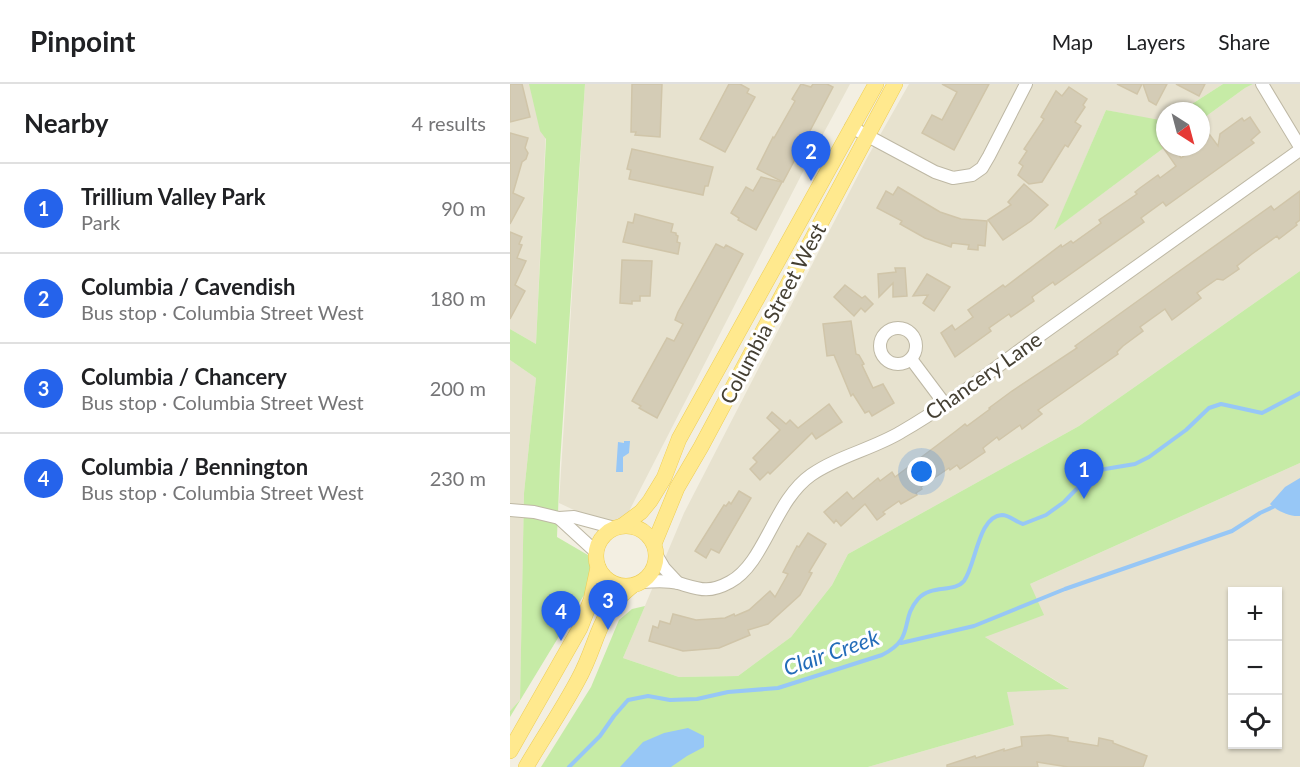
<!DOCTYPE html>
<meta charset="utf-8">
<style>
:root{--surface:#fff;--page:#f2f2f2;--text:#202124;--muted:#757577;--line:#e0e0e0;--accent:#2563eb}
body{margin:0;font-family:Lato,sans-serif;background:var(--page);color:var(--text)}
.controls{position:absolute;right:18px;bottom:18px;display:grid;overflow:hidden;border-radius:0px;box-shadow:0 2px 4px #0004}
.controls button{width:54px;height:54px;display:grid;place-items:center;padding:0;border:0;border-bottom:2px solid var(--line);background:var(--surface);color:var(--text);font:30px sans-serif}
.compass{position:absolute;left:646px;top:18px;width:54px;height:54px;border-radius:50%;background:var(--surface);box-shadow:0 2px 4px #0004;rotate:144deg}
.you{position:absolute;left:412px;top:388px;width:21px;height:21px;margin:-15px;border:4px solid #fff;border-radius:50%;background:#1a73e8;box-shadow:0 0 0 9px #1a73e833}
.badge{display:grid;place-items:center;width:39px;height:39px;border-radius:50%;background:var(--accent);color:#fff;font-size:20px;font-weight:700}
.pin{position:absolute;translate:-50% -50px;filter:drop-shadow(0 2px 3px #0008)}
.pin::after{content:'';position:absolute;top:32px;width:21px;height:18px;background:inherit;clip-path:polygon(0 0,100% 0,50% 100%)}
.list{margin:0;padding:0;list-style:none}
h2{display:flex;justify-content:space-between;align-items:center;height:78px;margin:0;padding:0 24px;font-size:26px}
h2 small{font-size:20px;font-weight:400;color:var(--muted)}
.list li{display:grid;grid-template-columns:39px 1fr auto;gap:18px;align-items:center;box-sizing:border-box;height:90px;padding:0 24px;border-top:2px solid var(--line)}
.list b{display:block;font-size:22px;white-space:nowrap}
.list p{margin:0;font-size:20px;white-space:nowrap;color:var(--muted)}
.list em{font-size:20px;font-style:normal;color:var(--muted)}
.icon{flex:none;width:33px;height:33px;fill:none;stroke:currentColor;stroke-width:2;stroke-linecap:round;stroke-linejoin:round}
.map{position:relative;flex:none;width:790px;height:683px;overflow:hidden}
header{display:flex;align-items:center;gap:36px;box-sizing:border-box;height:84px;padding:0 30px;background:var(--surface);border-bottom:2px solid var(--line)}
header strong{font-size:28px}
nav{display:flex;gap:33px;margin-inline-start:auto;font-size:21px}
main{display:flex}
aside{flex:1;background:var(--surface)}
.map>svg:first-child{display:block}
.residential{fill:#e7e2cf;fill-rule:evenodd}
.green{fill:#c6eba6}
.water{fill:#97c7f6}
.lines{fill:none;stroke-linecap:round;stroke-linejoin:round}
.stream{stroke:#97c7f6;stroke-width:4}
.building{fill:#d4ccb6;stroke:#d0c5a9;stroke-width:1.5}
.minor-casing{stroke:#beb8a4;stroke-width:14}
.major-casing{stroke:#eece54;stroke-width:16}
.minor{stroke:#fff;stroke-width:12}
.major{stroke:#ffe98e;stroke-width:15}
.labels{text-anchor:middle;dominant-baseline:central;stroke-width:6;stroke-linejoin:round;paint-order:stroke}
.street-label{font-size:21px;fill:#443f32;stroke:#fff}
.water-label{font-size:22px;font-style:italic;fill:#236cb9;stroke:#fff}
</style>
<header>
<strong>Pinpoint</strong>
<nav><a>Map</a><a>Layers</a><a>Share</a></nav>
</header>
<main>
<aside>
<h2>Nearby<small>4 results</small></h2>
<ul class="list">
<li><span class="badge">1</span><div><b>Trillium Valley Park</b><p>Park</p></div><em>90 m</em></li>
<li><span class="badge">2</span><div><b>Columbia / Cavendish</b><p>Bus stop · Columbia Street West</p></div><em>180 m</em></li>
<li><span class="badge">3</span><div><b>Columbia / Chancery</b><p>Bus stop · Columbia Street West</p></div><em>200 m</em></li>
<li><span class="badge">4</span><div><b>Columbia / Bennington</b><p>Bus stop · Columbia Street West</p></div><em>230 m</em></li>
</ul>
</aside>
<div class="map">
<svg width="790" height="683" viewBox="0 0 790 683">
<rect width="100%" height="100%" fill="#f3efe2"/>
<g class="residential">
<polygon points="0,0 38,0 26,260 0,245"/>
<polygon points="75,0 340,0 297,80 113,439 96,441 49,419"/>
<polygon points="399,0 713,0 671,27 655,27 654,38 596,26 545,145 655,63 691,63 691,36 735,4 743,0 790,0 790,187 569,342 338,470 322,501 281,553 228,592 169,593 113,574 174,429 357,74"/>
<polygon points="0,276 26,294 14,409 10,616 0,627"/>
<path d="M790,379V683H358L504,641L496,607L558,604L475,553L520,500ZM722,508H768V660H722Z"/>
</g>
<g class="green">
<polygon points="19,0 75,0 50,379 47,453 83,474 85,493 0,633 0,627 10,616 14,409 26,294 0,276 0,245 26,260 36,55 30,47"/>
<polygon points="713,0 743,0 735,4 691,36 691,27 671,27"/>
<polygon points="596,26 655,37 655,63 544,146"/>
<polygon points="790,187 790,379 520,500 534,531 475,553 559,605 497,608 504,641 358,683 31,683 81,603 109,536 122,525 135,522 113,574 169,593 228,592 281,553 322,501 338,470 569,342"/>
</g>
<g class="water">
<polygon points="114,357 120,357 119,369 113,373 113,388 106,388 108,358 114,359"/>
<path d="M790,394V432C780,433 767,427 760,420L775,403Z"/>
<polygon points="178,644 194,652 194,663 177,672 161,683 110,683 133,658 154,649"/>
</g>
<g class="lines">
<g class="stream">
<polyline points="391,559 464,542 555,505 722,447 750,429 763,423"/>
<path d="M59,683L90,652L104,632L118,616L138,612L160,616L187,615L218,608L268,604L372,571C406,554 389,537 408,515C421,500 444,509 454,497C466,481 468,432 492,431C499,431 506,438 513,440L536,431L554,418L582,389L595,385L625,380L639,373L676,346L699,324L711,320L752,329L790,309"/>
</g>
</g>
<g class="building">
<polygon points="0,0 12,0 20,33 0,38"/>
<polygon points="122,0 152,0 150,53 125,51 126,48 121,48"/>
<polygon points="219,0 230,0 239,5 237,9 245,13 215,68 190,55"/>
<polygon points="291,0 301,3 303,0 317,0 323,3 273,98 247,85 263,53 264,54 285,17 282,15"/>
<polygon points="432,0 479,0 444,66 412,49 422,31 432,36 447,8"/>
<polygon points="607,0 632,0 627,10"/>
<polygon points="633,0 657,0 646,21 639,17"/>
<polygon points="666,0 695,0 689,12"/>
<polygon points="559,3 577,15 573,21 575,23 565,38 571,42 558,63 555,61 532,98 519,100 508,91 513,82 509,79 517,67 514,65 534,35 531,33 546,7 552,12"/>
<polygon points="740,33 750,48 741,56 744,59 656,122 653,118 631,134 634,138 545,201 543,198 522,213 524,217 501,233 499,230 479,244 481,247 445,273 431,249 442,241 445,246 463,233 458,226 493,201 495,203 551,161 552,163 561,157 563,159 591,139 589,136 627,110 625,108 630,104 648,91 650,94 666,82 650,59 655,56 655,63 663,63 671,74 686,63 691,63 691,39 708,62 710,50 732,34 734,37"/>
<polygon points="0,49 18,54 15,64 18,69 16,75 12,78 3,109 14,114 0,140"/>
<polygon points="122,65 203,83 198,102 195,102 193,111 119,95 121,86 117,85"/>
<polygon points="251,93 272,98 246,146 228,136 229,134 221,129 236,103 243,107"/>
<polygon points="514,100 538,121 521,137 493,156 478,136 501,121 498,118"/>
<polygon points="388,103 430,128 451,135 477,137 475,162 468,161 468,166 458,165 459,161 442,159 441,163 415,154 390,140 392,137 367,124 376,107 383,111"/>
<polygon points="790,107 790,136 786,139 787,141 769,155 767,152 742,170 727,182 729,185 713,196 707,195 687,209 691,214 662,236 655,225 630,243 633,247 613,262 607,268 608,270 528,326 532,330 512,345 510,341 489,356 487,353 473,364 475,368 450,385 447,381 440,386 439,384 411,403 412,405 406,409 407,411 391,420 389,417 373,428 375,430 367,436 355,420 331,442 326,436 324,439 314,428 337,408 343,415 368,394 370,397 382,388 385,393 446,347 455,340 457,342 480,325 479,324 502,307 567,264 565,262 661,193 761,122 764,126"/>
<polygon points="125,130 163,140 161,148 166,149 166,151 168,152 167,158 170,159 168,170 113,158 118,138 123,139"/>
<polygon points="0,148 12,153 9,160 12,161 7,174 16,177 5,201 15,207 0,235"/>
<polygon points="206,160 214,164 216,161 233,170 147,334 129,324 131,322 122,317 157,254 164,257 173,240 165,236 168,228"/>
<polygon points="112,176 142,177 140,212 130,212 130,217 122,217 122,220 110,219"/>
<polygon points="385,184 395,184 397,212 383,213 383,199 369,213 368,190 386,188"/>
<polygon points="417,190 440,203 424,227 413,219 418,211 403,212"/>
<polygon points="335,201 352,214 355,212 363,220 355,228 351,224 344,232 324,213"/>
<polygon points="341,237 346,270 349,271 354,280 352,281 363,304 373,300 384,319 362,332 359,327 355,329 343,310 341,312 324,271 317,272 313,240"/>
<polygon points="319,320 332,338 306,355 302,349 260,390 258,388 250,396 240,385 247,378 243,374 270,346 257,334 262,328 276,340 280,336 288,344"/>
<polygon points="229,407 241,414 209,469 201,465 196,474 185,467 214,421 216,422 219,418 221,420"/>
<polygon points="298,449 316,460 299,488 302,489 290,511 258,540 238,546 240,551 209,564 173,567 139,557 143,542 148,544 150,537 160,540 163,530 186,536 215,534 224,530 225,532 239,526 260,507 265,513 278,490 273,488 287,462 289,463"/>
<polygon points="539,651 558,654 558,657 588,662 589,654 603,657 603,659 637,672 633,683 558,683 527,678 528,683 437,683 437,681 465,672 466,674 494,665 494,667 512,662 511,653"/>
</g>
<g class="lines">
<g class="minor-casing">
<g id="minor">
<polyline points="752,0 790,63"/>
<polyline points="341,43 425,88 443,94 462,91 472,84 479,72 516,0"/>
<circle cx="388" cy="262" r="18"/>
<polyline points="401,275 434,319"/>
<polyline points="0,426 24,428 49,434 64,433 105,444"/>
<polyline points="49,434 86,468"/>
<polyline points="147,472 154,484 168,499"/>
<path d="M132,498C144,497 157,496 168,499C189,505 198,510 220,498C255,479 264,417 301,391C328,372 363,365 391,348C440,320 486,283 532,250C618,188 704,127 790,66"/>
</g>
</g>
<g class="major-casing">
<g id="major">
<circle cx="116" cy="472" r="30"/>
<polyline points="112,442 131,428 140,417 154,394 169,355 366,0"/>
<polyline points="144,460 167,404 191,363 385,0"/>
<polyline points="0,667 70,544 81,516 88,483"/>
<path d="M16,683C33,654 52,626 68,596C89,558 86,531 122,502"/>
</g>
</g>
<use href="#minor" class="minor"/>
<use href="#major" class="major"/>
</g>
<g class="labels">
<g class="street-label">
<text transform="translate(262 229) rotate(-62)">Columbia Street West</text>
<text transform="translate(473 291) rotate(-35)">Chancery Lane</text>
</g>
<g class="water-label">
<text transform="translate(321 568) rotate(-19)">Clair Creek</text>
</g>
</g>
</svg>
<div class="controls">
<button>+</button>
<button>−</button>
<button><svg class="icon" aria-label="locate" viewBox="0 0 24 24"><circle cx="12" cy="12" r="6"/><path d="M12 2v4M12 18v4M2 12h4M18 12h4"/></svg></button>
</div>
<svg class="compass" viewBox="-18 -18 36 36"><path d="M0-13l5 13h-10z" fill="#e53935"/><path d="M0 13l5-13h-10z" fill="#757577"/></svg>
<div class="you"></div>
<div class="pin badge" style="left:574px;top:415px">1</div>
<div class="pin badge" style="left:301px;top:97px">2</div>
<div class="pin badge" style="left:98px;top:546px">3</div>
<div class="pin badge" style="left:51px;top:557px">4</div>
</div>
</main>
